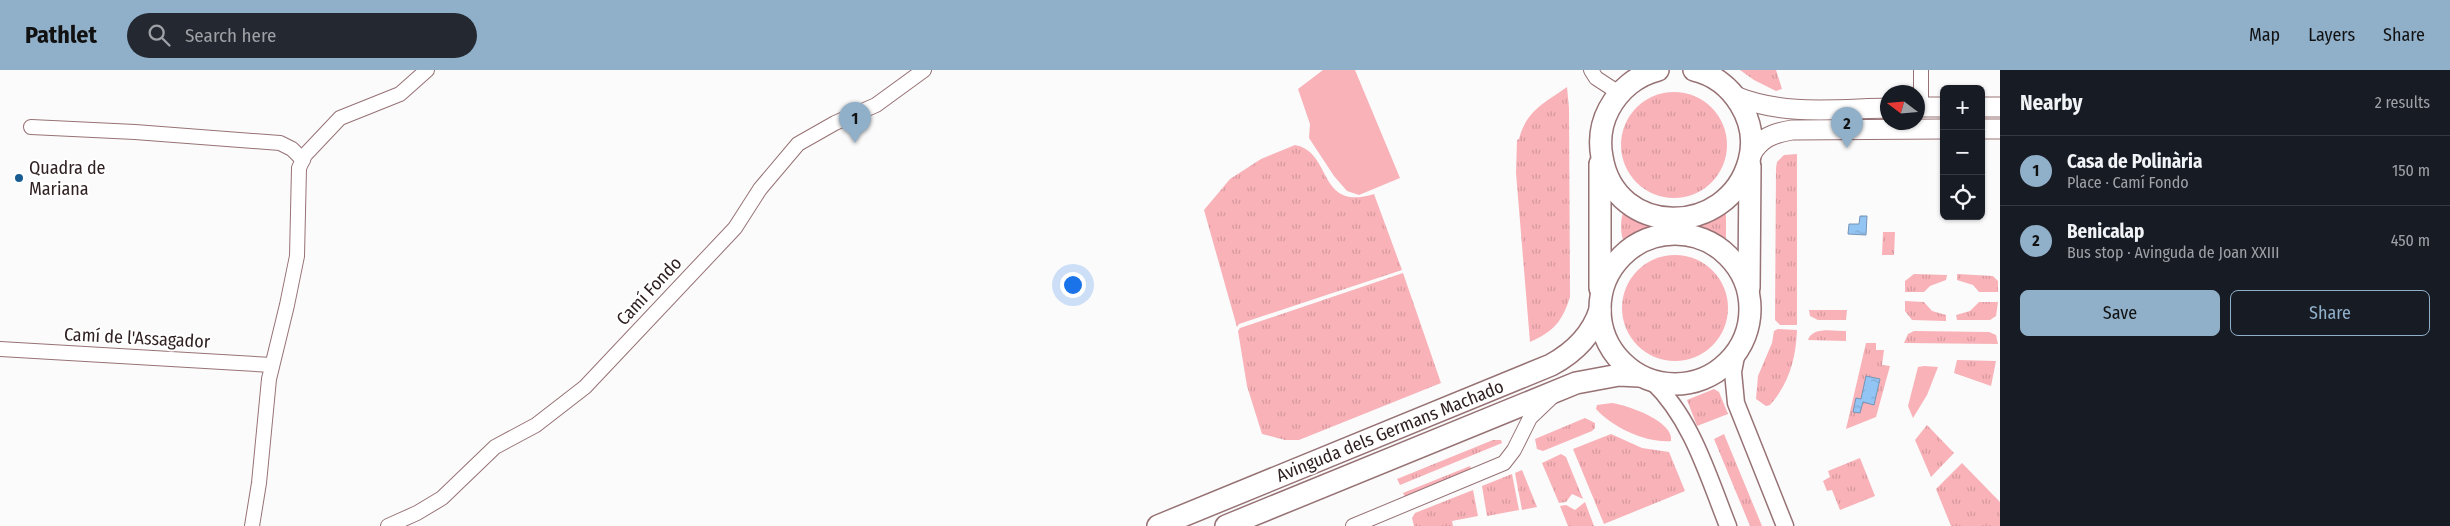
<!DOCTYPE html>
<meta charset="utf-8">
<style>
:root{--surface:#171b24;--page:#242831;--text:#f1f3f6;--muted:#9ea1a6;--line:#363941;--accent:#90afc9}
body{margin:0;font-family:"Fira Sans Condensed",sans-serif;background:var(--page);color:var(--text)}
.controls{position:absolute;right:15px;top:15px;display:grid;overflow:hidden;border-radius:8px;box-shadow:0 1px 4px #0004}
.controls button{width:45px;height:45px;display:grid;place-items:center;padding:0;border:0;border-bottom:1px solid var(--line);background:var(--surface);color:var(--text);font:25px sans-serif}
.compass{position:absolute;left:1880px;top:15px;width:45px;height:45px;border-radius:50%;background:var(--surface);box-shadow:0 1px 4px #0004;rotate:286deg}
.you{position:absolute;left:1072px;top:214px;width:18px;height:18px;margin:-12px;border:4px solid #fff;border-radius:50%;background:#1a73e8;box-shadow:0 0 0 8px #1a73e833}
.badge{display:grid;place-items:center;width:32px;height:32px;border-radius:50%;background:var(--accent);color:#111;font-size:16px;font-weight:700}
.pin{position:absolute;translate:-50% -41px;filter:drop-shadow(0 1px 2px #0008)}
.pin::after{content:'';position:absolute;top:26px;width:18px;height:15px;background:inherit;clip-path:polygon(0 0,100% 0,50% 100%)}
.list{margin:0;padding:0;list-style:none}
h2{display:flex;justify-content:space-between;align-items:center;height:65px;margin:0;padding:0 20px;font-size:21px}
h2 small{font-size:16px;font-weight:400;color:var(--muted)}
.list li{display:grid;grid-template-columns:32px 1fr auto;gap:15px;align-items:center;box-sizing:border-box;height:70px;padding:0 20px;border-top:1px solid var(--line)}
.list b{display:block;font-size:19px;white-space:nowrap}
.list p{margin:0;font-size:16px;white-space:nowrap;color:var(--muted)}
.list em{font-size:16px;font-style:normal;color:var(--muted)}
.actions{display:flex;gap:10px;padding:15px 20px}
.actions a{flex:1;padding:11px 0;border:1px solid var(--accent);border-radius:8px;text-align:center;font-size:18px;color:var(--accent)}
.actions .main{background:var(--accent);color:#111}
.icon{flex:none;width:28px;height:28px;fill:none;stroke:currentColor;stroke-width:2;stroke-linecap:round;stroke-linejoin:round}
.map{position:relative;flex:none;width:2000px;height:456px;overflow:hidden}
header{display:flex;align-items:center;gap:30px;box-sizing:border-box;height:70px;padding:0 25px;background:var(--accent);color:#111}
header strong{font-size:24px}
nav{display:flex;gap:28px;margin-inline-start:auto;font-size:18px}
.search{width:350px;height:45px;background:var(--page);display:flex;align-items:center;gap:12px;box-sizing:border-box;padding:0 18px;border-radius:28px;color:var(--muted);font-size:19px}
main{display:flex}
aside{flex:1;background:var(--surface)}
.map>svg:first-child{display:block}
.grass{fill:url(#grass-tufts)}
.garden{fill:#f8b2b8}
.water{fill:url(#water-ripples);stroke:#7594b5}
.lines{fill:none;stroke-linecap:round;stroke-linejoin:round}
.minor-casing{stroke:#977275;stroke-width:16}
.tertiary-casing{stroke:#977275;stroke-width:19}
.secondary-casing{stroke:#977275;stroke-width:21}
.primary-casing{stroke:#977275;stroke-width:24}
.minor{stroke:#fff;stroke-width:14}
.tertiary{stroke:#fff;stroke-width:16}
.secondary{stroke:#fff;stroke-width:19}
.primary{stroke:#fff;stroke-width:21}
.poi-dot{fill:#195c91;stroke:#fff;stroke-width:2}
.labels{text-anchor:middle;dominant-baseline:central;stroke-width:4;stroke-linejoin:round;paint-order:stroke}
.poi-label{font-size:18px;fill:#302122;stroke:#fff;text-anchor:start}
.street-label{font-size:18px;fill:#302122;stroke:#fff}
</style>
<header>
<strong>Pathlet</strong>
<div class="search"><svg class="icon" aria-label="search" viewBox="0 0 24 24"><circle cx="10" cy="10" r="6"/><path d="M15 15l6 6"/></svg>Search here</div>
<nav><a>Map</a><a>Layers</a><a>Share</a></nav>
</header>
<main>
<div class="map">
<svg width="2000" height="456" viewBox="0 0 2000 456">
<defs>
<pattern id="grass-tufts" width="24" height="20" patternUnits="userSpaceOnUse" patternTransform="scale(1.25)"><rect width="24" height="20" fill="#f8b2b8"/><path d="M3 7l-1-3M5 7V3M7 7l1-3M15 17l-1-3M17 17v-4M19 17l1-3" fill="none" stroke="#d5999e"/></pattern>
<pattern id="water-ripples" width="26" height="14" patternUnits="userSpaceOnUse" patternTransform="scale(1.25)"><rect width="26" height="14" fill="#93c5f4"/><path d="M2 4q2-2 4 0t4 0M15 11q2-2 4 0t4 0" fill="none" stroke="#7fa9d1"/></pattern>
</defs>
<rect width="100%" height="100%" fill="#fbfbfb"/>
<g class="grass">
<polygon points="1740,0 1776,0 1782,19 1776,21 1754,10"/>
<path d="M1567,17L1569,38L1570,227C1562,252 1554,261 1530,272L1516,103L1517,70L1519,69C1527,40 1543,34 1567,17Z"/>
<circle cx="1674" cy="75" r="53"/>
<path d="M1295,75C1333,82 1317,142 1374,124L1402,200L1239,254L1237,257L1204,140L1230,109L1261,89Z"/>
<polygon points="1797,84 1797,255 1780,255 1775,250 1776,98 1777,92 1784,85"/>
<path d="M1624,141L1724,142L1726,145V171L1722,174C1695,163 1680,153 1650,162C1641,165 1633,173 1625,173C1620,167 1620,148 1624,141Z"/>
<polygon points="1883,162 1895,162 1894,185 1882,185"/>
<circle cx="1675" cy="238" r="53"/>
<polygon points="1403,203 1441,313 1299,370 1285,370 1262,364 1247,316 1238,261 1240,258"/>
<polygon points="1914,204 1947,205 1946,210 1930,216 1924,222 1905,222 1905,211"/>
<polygon points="1957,204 1993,206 1998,211 1998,222 1979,222 1973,215 1957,210"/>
<polygon points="1905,231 1924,232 1932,241 1946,245 1946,251 1912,250 1905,241"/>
<polygon points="1979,232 1998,232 1996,246 1990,250 1957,250 1956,245 1970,241"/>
<polygon points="1809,240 1847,240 1846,250 1818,250 1810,246"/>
<path d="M1778,259L1797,260C1796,288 1789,314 1770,335L1766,336L1756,329L1758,306L1772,273L1774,261Z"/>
<path d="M1846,261V271L1808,270C1812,256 1835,261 1846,261Z"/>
<polygon points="1914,261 1989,262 1996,265 1998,274 1904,273 1908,264"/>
<polygon points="1866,273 1876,273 1876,280 1884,280 1882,295 1890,296 1876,347 1846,359"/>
<polygon points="1957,290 1996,291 1991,316 1954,303"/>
<polygon points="1714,319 1719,322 1728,344 1697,356 1687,330"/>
<polygon points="1585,348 1595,353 1595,358 1592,361 1543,381 1537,379 1535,369"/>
<polygon points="1927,355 1954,383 1931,407 1915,370"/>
<polygon points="1611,364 1642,378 1669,382 1685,421 1604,454 1573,379"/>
<polygon points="1724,364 1762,456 1750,456 1714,369"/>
<polygon points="1493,370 1501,370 1502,373 1400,415 1397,409"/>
<polygon points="1561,384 1566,387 1583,429 1572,424 1566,432 1559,433 1542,393"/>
<polygon points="1860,388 1875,426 1840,440 1832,420 1827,421 1823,411 1830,407 1828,401"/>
<polygon points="1962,393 2000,432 2000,456 1951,456 1936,419"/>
<polygon points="1470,396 1472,402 1406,429 1403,423"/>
<polygon points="1522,400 1537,437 1522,440 1515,403"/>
<polygon points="1512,404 1519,440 1487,446 1482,416"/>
<polygon points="1473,420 1478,446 1452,451 1453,456 1414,456 1412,448 1415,443"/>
<polygon points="1585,432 1594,456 1568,456 1560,436 1566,435 1575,440"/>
</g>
<g class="garden">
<polygon points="1323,0 1355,0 1400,108 1359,125 1347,121 1334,106 1309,68 1310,54 1298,19"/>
<polygon points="1924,296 1938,297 1927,325 1913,348 1908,336 1918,297"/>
<path d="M1612,333C1627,335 1674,351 1671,371C1646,373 1613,358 1596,339L1597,335Z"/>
</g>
<g class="water">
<polygon points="1860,146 1867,146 1866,165 1848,164 1849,154 1859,154"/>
<polygon points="1866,306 1880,309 1874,335 1863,332 1860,343 1853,342 1856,328 1861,329"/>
</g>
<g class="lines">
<g class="minor-casing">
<g id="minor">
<polyline points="1591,0 1596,8 1619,23"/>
<polyline points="1921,37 1921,0"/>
<polyline points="31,57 135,62 280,73 292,79 303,90"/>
<polyline points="0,279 272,295"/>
<polyline points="252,456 259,413 269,309 287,235 297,186 299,98 305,85 340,48 400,24 427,0"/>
<polyline points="388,456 417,443 442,428 495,377 536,355 585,317 735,158 760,119 798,74 835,53 876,35 924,0"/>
<polyline points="1353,456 1504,393 1514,380 1530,348 1552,327"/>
</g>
</g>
<g class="tertiary-casing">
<g id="tertiary">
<polyline points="1737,281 1733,302 1736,333 1785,456"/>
<path d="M1652,311C1692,349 1708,406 1728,456"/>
</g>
</g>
<g class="secondary-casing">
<g id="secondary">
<path d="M1735,26C1784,46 1835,39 1888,38"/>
<polyline points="1918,37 1944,37"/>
<polyline points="1981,37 2000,37"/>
<polyline points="1981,59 2000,59"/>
<path d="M1751,85C1760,68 1773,63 1792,60L1944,59"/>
</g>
</g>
<g class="primary-casing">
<g id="primary">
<path d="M1658,0C1637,5 1619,20 1609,39C1601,54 1599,71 1602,87C1615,168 1728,168 1749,91C1760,52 1733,9 1694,0"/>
<circle cx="1675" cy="239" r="75"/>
<polyline points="1600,218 1600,94"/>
<polyline points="1749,218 1750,96"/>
<path d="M1158,456L1551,295C1575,282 1592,265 1600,240"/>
<polyline points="1226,456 1576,313 1619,305 1639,306"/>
</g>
</g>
<use href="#minor" class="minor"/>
<use href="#tertiary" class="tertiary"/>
<use href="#secondary" class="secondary"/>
<use href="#primary" class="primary"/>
</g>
<circle class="poi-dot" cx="19" cy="108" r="5"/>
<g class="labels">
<g class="poi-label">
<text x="29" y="98">Quadra de<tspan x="29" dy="21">Mariana</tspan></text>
</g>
<g class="street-label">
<text transform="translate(649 221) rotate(-47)">Camí Fondo</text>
<text transform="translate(137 268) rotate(3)">Camí de l'Assagador</text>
<text transform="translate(1390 361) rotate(-22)">Avinguda dels Germans Machado</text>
</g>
</g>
</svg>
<div class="controls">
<button>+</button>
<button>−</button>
<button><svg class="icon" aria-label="locate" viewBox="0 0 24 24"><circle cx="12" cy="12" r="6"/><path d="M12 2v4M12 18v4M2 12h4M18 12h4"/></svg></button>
</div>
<svg class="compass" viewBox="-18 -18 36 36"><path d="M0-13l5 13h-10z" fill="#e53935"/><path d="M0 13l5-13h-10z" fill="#9ea1a6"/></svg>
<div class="you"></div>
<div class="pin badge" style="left:855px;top:73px">1</div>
<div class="pin badge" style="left:1847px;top:78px">2</div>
</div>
<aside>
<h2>Nearby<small>2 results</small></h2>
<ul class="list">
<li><span class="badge">1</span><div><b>Casa de Polinària</b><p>Place · Camí Fondo</p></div><em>150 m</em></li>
<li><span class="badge">2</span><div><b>Benicalap</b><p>Bus stop · Avinguda de Joan XXIII</p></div><em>450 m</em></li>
</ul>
<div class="actions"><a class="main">Save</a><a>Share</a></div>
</aside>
</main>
